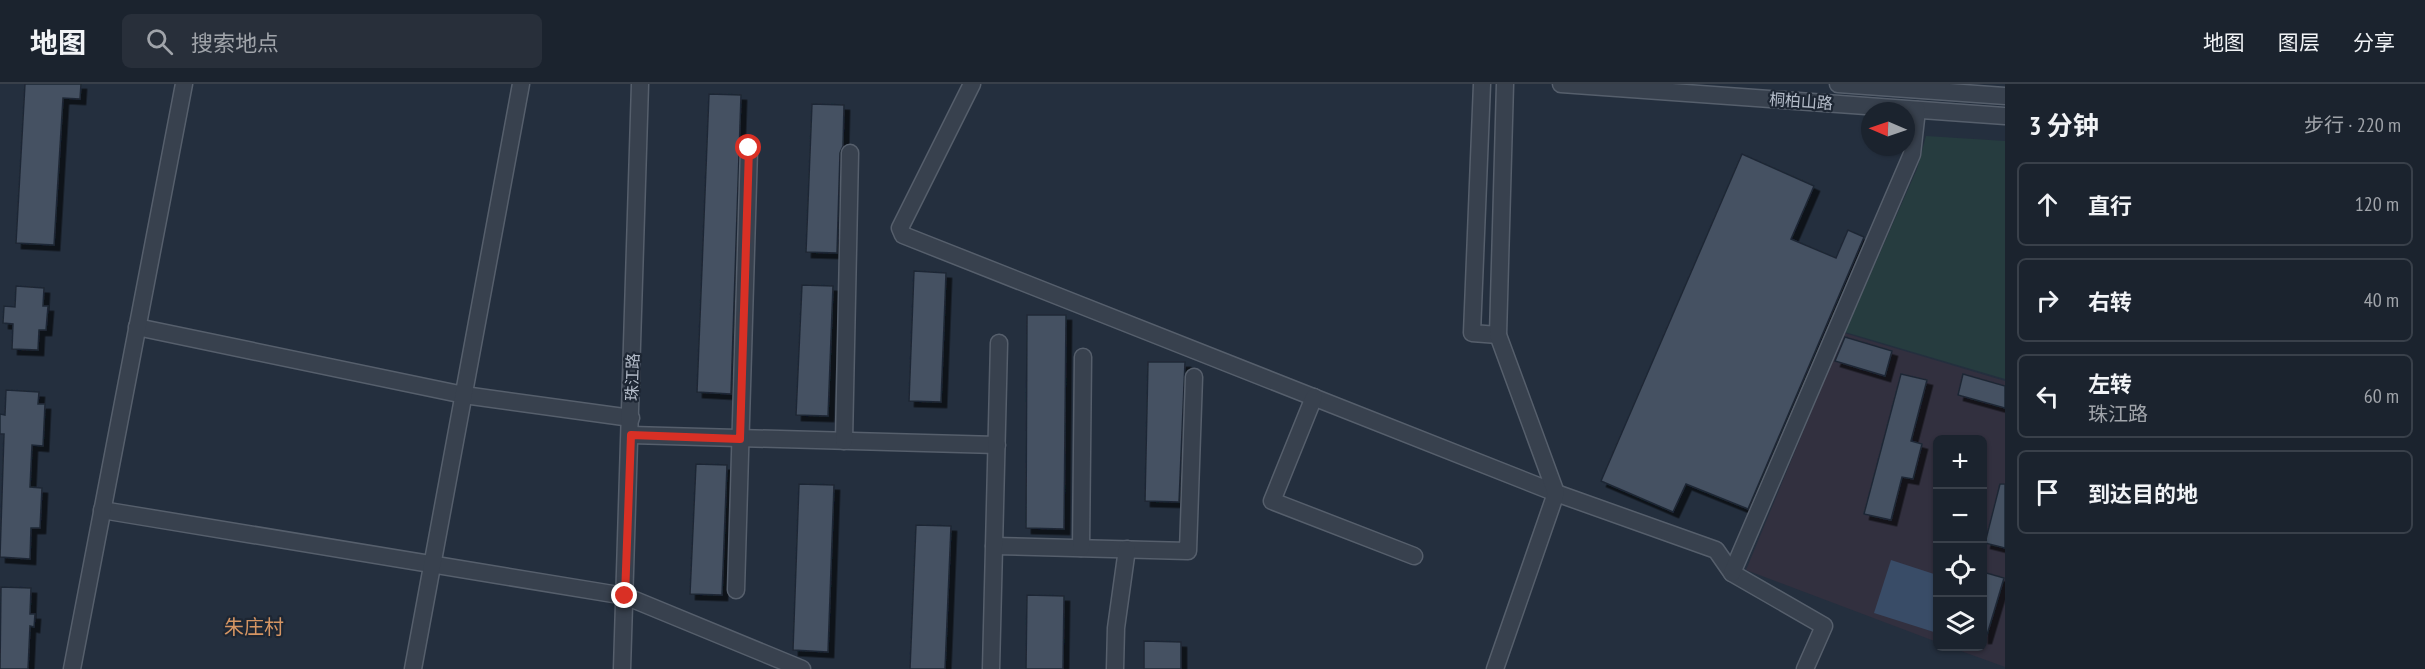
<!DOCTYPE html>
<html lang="zh">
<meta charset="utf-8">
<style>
:root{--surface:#1b232e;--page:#282f3a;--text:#f1f3f6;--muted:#a0a4aa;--line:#39404a}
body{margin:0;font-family:"PT Sans Narrow","Noto Sans SC",sans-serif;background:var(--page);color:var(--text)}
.controls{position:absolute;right:18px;bottom:18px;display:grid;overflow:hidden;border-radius:9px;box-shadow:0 2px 4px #0004}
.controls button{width:54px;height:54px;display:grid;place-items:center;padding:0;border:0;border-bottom:2px solid var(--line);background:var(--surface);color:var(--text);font:30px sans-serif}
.compass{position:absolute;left:1861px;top:18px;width:54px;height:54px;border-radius:50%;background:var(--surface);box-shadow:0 2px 4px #0004;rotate:272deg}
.stop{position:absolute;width:18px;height:18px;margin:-14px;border:4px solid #d93025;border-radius:50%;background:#fff}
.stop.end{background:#d93025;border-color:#fff;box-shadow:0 2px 6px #0008}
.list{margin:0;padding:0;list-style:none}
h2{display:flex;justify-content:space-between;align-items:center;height:78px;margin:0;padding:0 24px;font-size:26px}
h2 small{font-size:20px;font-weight:400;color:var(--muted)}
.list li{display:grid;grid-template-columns:39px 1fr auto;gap:18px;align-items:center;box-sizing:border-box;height:84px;margin:0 12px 12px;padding:0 12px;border:2px solid var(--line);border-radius:9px}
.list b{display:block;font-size:22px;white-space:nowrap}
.list p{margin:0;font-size:20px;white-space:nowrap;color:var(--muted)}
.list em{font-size:20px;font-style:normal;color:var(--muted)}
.icon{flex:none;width:33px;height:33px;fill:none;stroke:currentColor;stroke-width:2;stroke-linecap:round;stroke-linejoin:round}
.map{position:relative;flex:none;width:2005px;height:585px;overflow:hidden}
header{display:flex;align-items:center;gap:36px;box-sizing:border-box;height:84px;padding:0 30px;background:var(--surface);border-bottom:2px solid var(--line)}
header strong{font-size:28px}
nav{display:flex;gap:33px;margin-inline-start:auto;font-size:21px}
.search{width:420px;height:54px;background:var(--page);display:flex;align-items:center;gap:15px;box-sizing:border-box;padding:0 21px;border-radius:9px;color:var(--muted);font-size:22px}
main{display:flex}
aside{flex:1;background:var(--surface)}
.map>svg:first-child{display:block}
.medical{fill:#32303f}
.green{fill:#263c3f}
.water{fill:#394c67}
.building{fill:#455162;stroke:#1f2835;stroke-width:1.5;filter:url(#shadow)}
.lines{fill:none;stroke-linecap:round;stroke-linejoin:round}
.minor-casing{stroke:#565f6c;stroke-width:19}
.minor{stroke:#38414e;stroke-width:16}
.route{stroke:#d93025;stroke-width:8}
.labels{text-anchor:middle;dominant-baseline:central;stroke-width:4.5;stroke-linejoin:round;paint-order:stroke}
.street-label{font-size:16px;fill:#b4bcc9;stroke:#1d2633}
.quarter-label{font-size:20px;fill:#d59563;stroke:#1d2633}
</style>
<header>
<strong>地图</strong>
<div class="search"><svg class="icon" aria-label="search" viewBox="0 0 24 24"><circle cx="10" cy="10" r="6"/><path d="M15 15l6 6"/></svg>搜索地点</div>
<nav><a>地图</a><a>图层</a><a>分享</a></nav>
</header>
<main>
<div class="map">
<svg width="2005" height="585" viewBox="0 0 2005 585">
<defs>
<filter id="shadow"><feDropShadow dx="5.5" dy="5.5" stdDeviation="0" flood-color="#0009"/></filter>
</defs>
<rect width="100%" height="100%" fill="#242f3e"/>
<polygon class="medical" points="1844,249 2005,297 2005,583 1950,563 1982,562 1982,356 1938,356 1937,558 1746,486"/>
<polygon class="green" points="1926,52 2005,57 2005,295 1845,248 1917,85"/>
<polygon class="water" points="1891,476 1937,491 1937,549 1874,529"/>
<g class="building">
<polygon points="25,0 81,0 80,15 63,14 54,161 16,159"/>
<polygon points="709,10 741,11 731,310 697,308"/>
<polygon points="812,20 844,21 843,62 840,69 837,169 806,168"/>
<polygon points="1742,70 1814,102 1791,155 1836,174 1848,146 1864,153 1748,425 1686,400 1673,428 1601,397"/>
<polygon points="914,187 946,189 941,318 909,317"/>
<polygon points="802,201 833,202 828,332 796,331"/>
<polygon points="16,202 44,204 43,222 48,222 46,246 39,246 38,266 12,265 13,240 3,239 4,222 15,223"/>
<polygon points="1027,231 1066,231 1064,445 1026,444"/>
<polygon points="1845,253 1892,267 1885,292 1835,277"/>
<polygon points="1148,278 1185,278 1179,418 1145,417"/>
<polygon points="1901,290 1927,296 1911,357 1922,360 1913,395 1902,393 1891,436 1864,430"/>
<polygon points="1963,290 2005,302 2005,324 1958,311"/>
<polygon points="6,306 39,308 38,320 45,320 43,362 32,361 30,403 42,404 40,444 31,444 30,475 0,473 4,350 0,350 0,330 5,331"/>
<polygon points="696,380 727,381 722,511 690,510"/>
<polygon points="799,400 834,401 828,568 793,566"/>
<polygon points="2000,400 2005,400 2005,464 1985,459"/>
<polygon points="916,441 951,442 945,585 910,585"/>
<polygon points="1983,488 2004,494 1986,554 1983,554"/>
<polygon points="1,503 31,504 30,530 35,530 34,543 30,542 28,585 0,585"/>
<polygon points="1027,511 1064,512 1063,585 1026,585"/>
<polygon points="1144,557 1181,558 1181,585 1144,585"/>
</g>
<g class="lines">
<g class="minor-casing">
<g id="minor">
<polyline points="972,0 900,144 903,151 1556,409 1716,466 1732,489 1824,542 1805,585"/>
<polyline points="1482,0 1472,249 1498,251"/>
<polyline points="1561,0 2005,32"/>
<polyline points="1838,0 2005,12"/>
<polyline points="137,243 464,311 631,334"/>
<polyline points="1314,313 1272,417 1414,472"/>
<polyline points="631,351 997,361"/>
<polyline points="844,357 850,69"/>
<polyline points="102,426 625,512 802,585"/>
<polyline points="994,462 1188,467 1194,293"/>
<polyline points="1081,464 1083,273"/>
<polyline points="1732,489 1912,70 1917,26"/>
<polyline points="736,506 749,65"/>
<polyline points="72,585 184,0"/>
<polyline points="413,585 521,0"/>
<polyline points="622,585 640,0"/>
<polyline points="991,585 999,259"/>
<polyline points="1115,585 1116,544 1127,465"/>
<polyline points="1495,585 1556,409 1498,251 1505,0"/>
</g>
</g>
<use href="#minor" class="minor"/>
</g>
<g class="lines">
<polyline class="route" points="625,512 631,351 740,355 749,64"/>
</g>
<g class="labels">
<g class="street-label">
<text transform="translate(1801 17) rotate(4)">桐柏山路</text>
<text transform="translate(632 293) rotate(-88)">珠江路</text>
</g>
<g class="quarter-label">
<text x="254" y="543">朱庄村</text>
</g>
</g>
</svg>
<div class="controls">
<button>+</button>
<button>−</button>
<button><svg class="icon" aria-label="locate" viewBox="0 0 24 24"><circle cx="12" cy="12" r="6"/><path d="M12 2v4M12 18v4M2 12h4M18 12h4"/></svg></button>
<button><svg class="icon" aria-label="layers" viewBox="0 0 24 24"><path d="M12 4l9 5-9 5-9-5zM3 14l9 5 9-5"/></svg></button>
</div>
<svg class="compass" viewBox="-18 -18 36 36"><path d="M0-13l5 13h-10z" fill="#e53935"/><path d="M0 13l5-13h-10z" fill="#a0a4aa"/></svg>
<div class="stop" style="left:749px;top:64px"></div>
<div class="stop end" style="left:625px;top:512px"></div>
</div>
<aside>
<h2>3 分钟<small>步行 · 220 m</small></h2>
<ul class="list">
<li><svg class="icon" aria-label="ahead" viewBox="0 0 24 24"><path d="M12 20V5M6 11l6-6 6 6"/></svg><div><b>直行</b></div><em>120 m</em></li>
<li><svg class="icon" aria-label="right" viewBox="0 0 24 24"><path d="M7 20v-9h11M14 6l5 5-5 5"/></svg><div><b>右转</b></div><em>40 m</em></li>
<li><svg class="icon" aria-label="left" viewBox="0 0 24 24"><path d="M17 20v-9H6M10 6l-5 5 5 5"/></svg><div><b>左转</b><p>珠江路</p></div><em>60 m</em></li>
<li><svg class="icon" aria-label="arrive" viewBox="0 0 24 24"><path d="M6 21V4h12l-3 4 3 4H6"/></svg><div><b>到达目的地</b></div></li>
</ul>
</aside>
</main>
